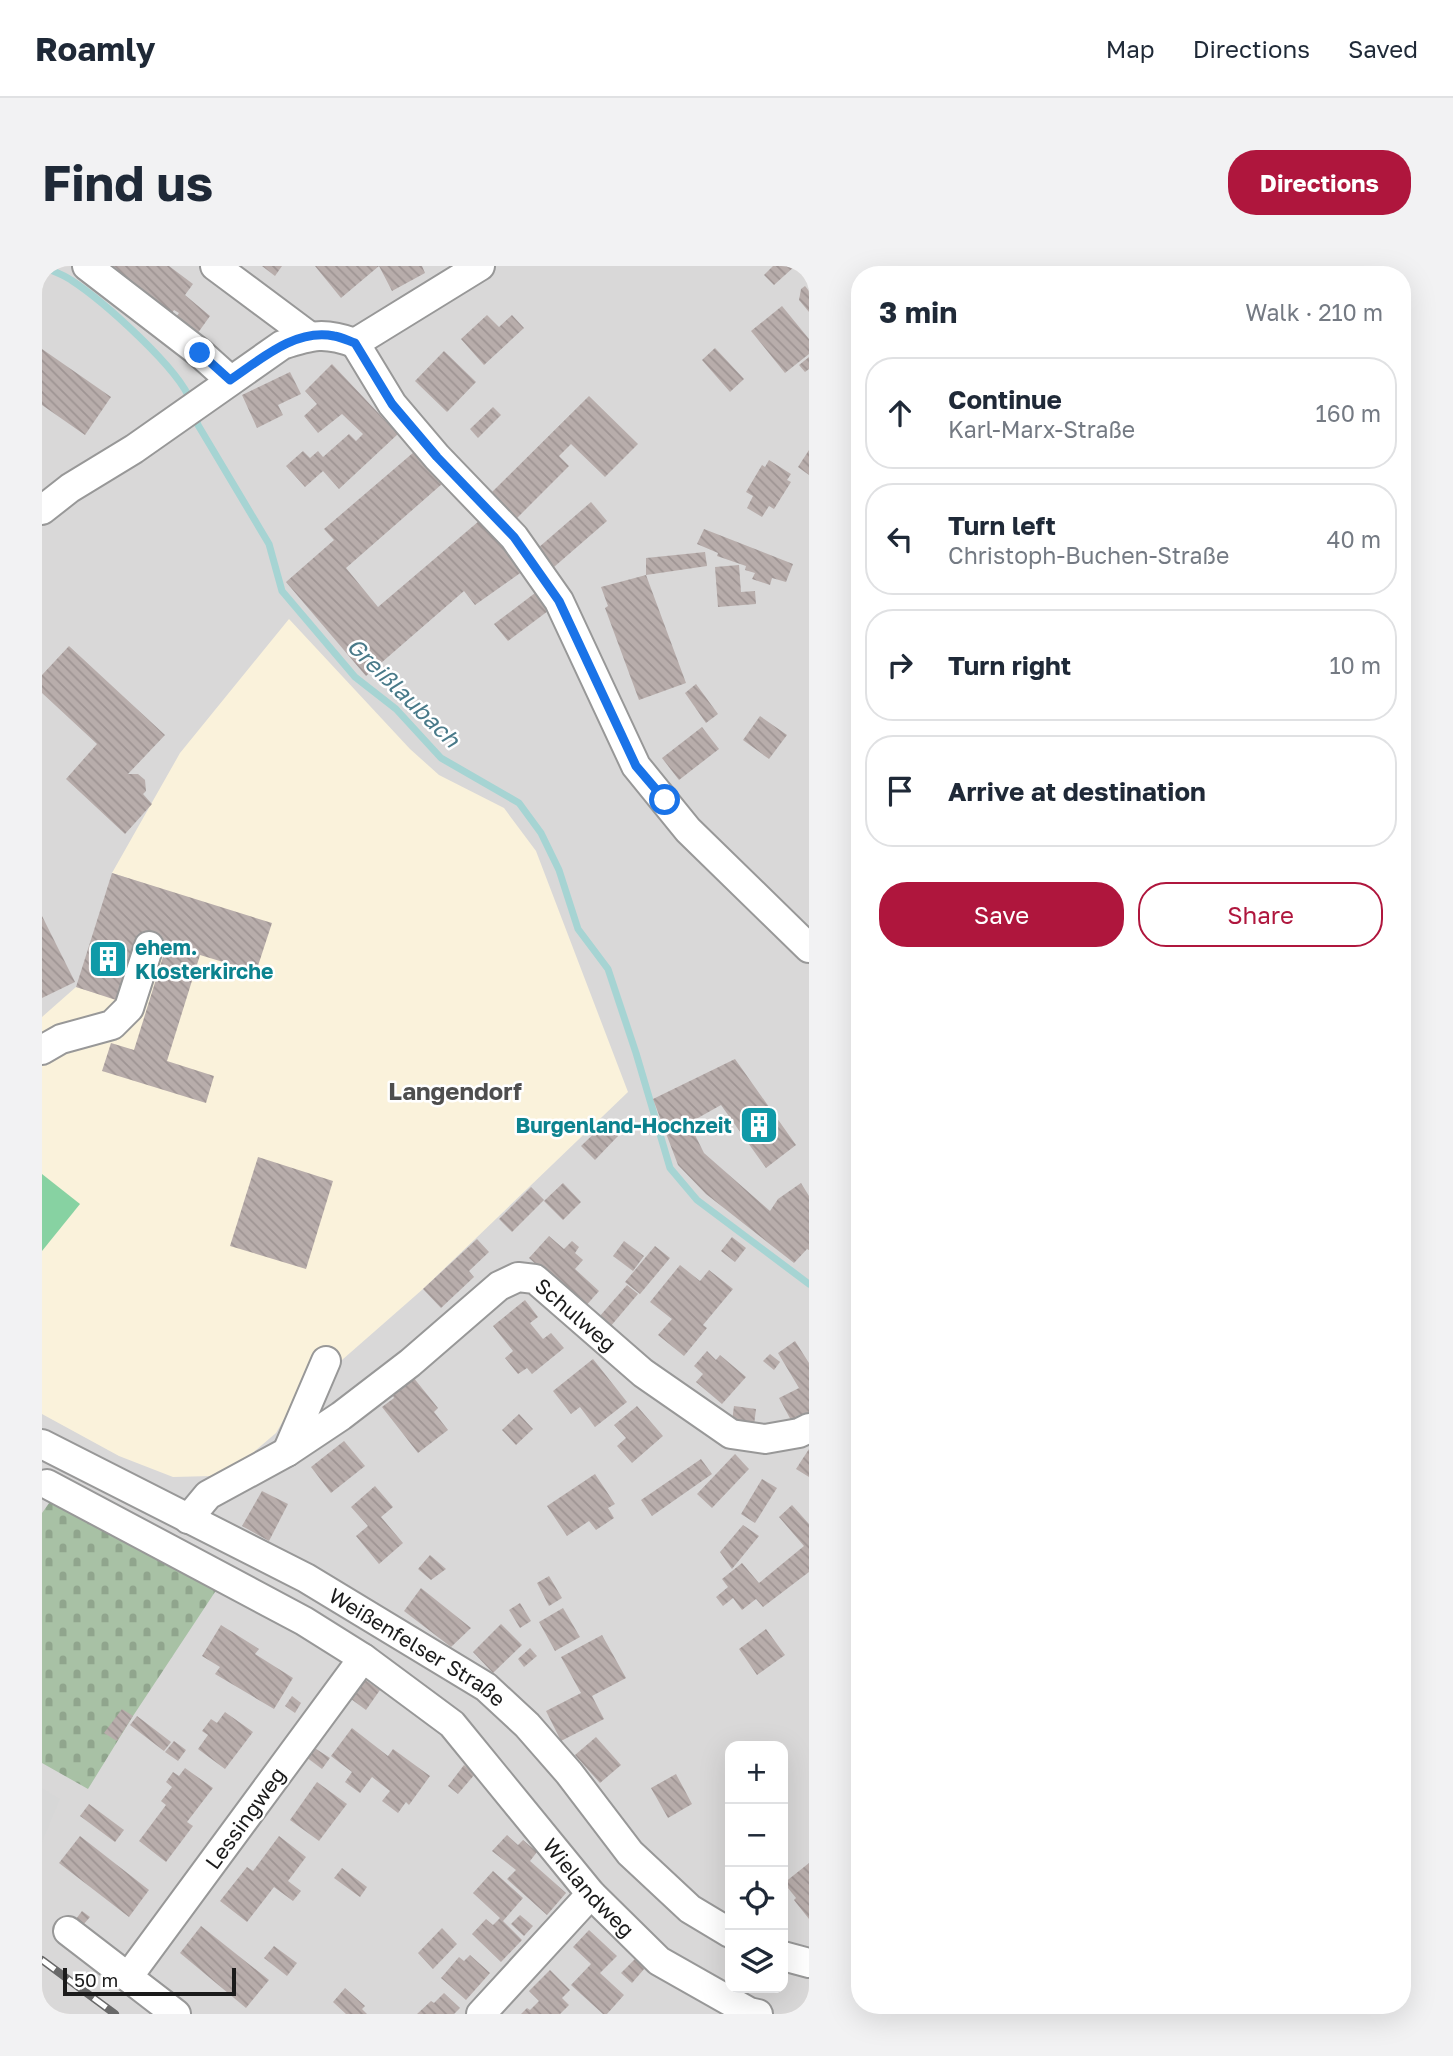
<!DOCTYPE html>
<meta charset="utf-8">
<style>
:root{--surface:#fff;--page:#f2f2f3;--text:#1f2937;--muted:#747a83;--line:#e0e1e3;--accent:#af163d}
body{margin:0;font-family:"Golos Text",sans-serif;background:var(--page);color:var(--text)}
.controls{position:absolute;right:21px;bottom:21px;display:grid;overflow:hidden;border-radius:14px;box-shadow:0 7px 28px #0002}
.controls button{width:63px;height:63px;display:grid;place-items:center;padding:0;border:0;border-bottom:2px solid var(--line);background:var(--surface);color:var(--text);font:35px sans-serif}
.scale{position:absolute;left:21px;bottom:18px;width:173px;box-sizing:border-box;padding-left:7px;border:4px solid #1b1b1b;border-top:0;font-size:19px;line-height:24px;white-space:nowrap;color:#1b1b1b;-webkit-text-stroke:5px #fff;paint-order:stroke}
.stop{position:absolute;width:21px;height:21px;margin:-16px;border:5px solid #1a73e8;border-radius:50%;background:#fff}
.stop.end{background:#1a73e8;border-color:#fff;box-shadow:0 2px 7px #0008}
.list{margin:0;padding:0;list-style:none}
h2{display:flex;justify-content:space-between;align-items:center;height:91px;margin:0;padding:0 28px;font-size:30px}
h2 small{font-size:23px;font-weight:400;color:var(--muted)}
.list li{display:grid;grid-template-columns:46px 1fr auto;gap:21px;align-items:center;box-sizing:border-box;height:112px;margin:0 14px 14px;padding:0 14px;border:2px solid var(--line);border-radius:28px}
.list b{display:block;font-size:26px;white-space:nowrap}
.list p{margin:0;font-size:23px;white-space:nowrap;color:var(--muted)}
.list em{font-size:23px;font-style:normal;color:var(--muted)}
.actions{display:flex;gap:14px;padding:21px 28px}
.actions a{flex:1;padding:16px 0;border:2px solid var(--accent);border-radius:28px;text-align:center;font-size:24px;color:var(--accent)}
.actions .main{background:var(--accent);color:#fff}
.icon{flex:none;width:38px;height:38px;fill:none;stroke:currentColor;stroke-width:2;stroke-linecap:round;stroke-linejoin:round}
.map{position:relative;flex:none;width:767px;height:1748px;overflow:hidden;border-radius:28px}
header{display:flex;align-items:center;gap:42px;box-sizing:border-box;height:98px;padding:0 35px;background:var(--surface);border-bottom:2px solid var(--line)}
header strong{font-size:33px}
nav{display:flex;gap:38px;margin-inline-start:auto;font-size:24px}
.intro{display:flex;align-items:center;justify-content:space-between;box-sizing:border-box;height:168px;padding:0 42px}
h1{margin:0;font-size:49px}
.button{padding:18px 32px;border-radius:28px;background:var(--accent);color:#fff;font-size:24px;font-weight:700}
main{display:flex;gap:42px;padding:0 42px}
aside{flex:1;background:var(--surface);border-radius:28px;box-shadow:0 7px 28px #0002}
.map>svg:first-child{display:block}
.residential{fill:#d9d8d8;fill-rule:evenodd}
.education{fill:#faf2db}
.cemetery{fill:url(#cemetery-stones)}
.pitch{fill:#87d2a2}
.parking{fill:#d7d7d7}
.lines{fill:none;stroke-linecap:round;stroke-linejoin:round}
.stream{stroke:#a6d4d3;stroke-width:7}
.building{fill:url(#building-back-hatch)}
.minor-casing{stroke:#989898;stroke-width:32}
.minor{stroke:#fff;stroke-width:28}
.rail-casing{stroke:#696969;stroke-width:8}
.rail{stroke:#fff;stroke-width:5;stroke-dasharray:16;stroke-linecap:butt}
.route{stroke:#1a73e8;stroke-width:9}
.labels{text-anchor:middle;dominant-baseline:central;stroke-width:5;stroke-linejoin:round;paint-order:stroke}
.culture-label{font-size:21px;font-weight:bold;fill:#0d838f;stroke:#fff;text-anchor:start}
.street-label{font-size:21px;fill:#1b1b1b;stroke:#fff}
.water-label{font-size:23px;font-style:italic;fill:#497a89;stroke:#fff}
.quarter-label{font-size:24px;font-weight:bold;fill:#4e4e4e;stroke:#fff}
</style>
<header>
<strong>Roamly</strong>
<nav><a>Map</a><a>Directions</a><a>Saved</a></nav>
</header>
<div class="intro"><h1>Find us</h1><a class="button">Directions</a></div>
<main>
<div class="map">
<svg width="767" height="1748" viewBox="0 0 767 1748">
<defs>
<pattern id="cemetery-stones" width="16" height="16" patternUnits="userSpaceOnUse" patternTransform="scale(1.75)"><rect width="16" height="16" fill="#a8c1a5"/><path d="M2 7V4a2 2 0 0 1 4 0v3zM10 15v-3a2 2 0 0 1 4 0v3z" fill="#90a58d"/></pattern>
<pattern id="building-back-hatch" width="6" height="6" patternUnits="userSpaceOnUse" patternTransform="scale(1.75)"><rect width="6" height="6" fill="#b8adab"/><path d="M-1 5l2 2M0 0l6 6M5-1l2 2" fill="none" stroke="#9e9493"/></pattern>
</defs>
<rect width="100%" height="100%" fill="#ebe5e1"/>
<path class="residential" d="M0,0H767V1748H0ZM688,1480H741V1722H688Z"/>
<polygon class="education" points="247,353 368,483 397,509 462,542 494,585 586,826 381,1023 252,1136 234,1167 199,1197 170,1210 131,1211 77,1190 0,1148 0,751 34,721 77,734 113,621 70,607 138,487"/>
<polygon class="cemetery" points="10,1233 175,1323 91,1450 46,1523 0,1497 0,1247"/>
<polygon class="pitch" points="0,908 38,938 0,985"/>
<polygon class="parking" points="0,1522 18,1533 0,1576"/>
<g class="lines">
<g class="stream">
<path d="M0,0C10,5 21,8 29,14C60,34 138,103 149,136"/>
<polyline points="153,148 156,159 227,278 240,325 313,411 354,443 399,492 477,537 499,567 517,604 536,663 566,703 594,787 628,902 655,934 767,1018"/>
</g>
</g>
<g class="building">
<polygon points="55,0 127,0 151,18 143,29 168,50 153,71 131,55 137,47 132,44 126,53"/>
<polygon points="220,0 240,0 233,10"/>
<polygon points="273,0 380,0 383,7 350,25 337,0 299,32"/>
<polygon points="731,0 753,0 732,19 722,9"/>
<polygon points="763,20 767,25 767,46 757,34 759,23"/>
<polygon points="740,40 767,73 767,88 743,107 709,65"/>
<polygon points="445,49 457,61 470,49 482,62 442,99 419,73"/>
<polygon points="673,82 702,113 688,126 660,94"/>
<polygon points="0,83 69,131 43,169 0,139"/>
<polygon points="402,85 434,116 405,146 373,115"/>
<polygon points="767,91 767,103 763,106 757,99"/>
<polygon points="290,98 356,168 297,223 281,205 263,221 244,200 261,185 268,192 276,185 281,191 307,168 314,175 321,168 300,148 276,167 262,150 275,138 263,125"/>
<polygon points="248,106 259,128 236,139 241,149 215,162 200,129"/>
<polygon points="547,130 596,178 563,211 529,178 517,190 527,200 474,253 449,227"/>
<polygon points="451,141 459,149 436,172 428,163"/>
<polygon points="767,184 767,209 756,201"/>
<polygon points="372,186 400,218 304,302 336,341 437,255 481,305 433,339 422,325 324,410 244,316 292,274 282,263"/>
<polygon points="727,194 749,208 745,214 749,216 732,243 727,240 720,251 705,242 711,230 704,226 720,199 723,201"/>
<polygon points="549,236 565,255 512,301 496,282"/>
<polygon points="662,263 751,298 744,316 730,312 728,319 710,313 713,307 703,304 704,300 675,290 676,287 655,278"/>
<polygon points="663,286 665,300 604,309 604,292"/>
<polygon points="697,299 699,326 713,325 714,338 676,341 673,301"/>
<polygon points="604,309 644,417 597,434 563,342 566,340 559,321"/>
<polygon points="497,324 510,342 466,375 452,358"/>
<polygon points="27,380 123,469 86,508 96,508 103,514 104,525 101,528 110,538 83,568 24,513 55,478 0,427 0,409"/>
<polygon points="654,418 676,448 664,457 643,427"/>
<polygon points="718,450 745,469 727,493 701,474"/>
<polygon points="660,461 677,483 637,514 620,492"/>
<polygon points="70,607 230,657 214,706 158,689 125,795 172,810 164,837 60,805 69,777 92,784 125,678 97,670 77,735 34,721"/>
<polygon points="0,650 33,716 0,732"/>
<polygon points="693,793 754,879 724,902 679,839 647,857 662,887 728,945 736,933 759,917 767,930 767,984 765,983 752,997 664,928 636,899 611,833"/>
<polygon points="563,857 576,870 553,894 539,880"/>
<polygon points="216,891 291,915 264,1003 188,980"/>
<polygon points="521,917 539,936 521,954 502,935"/>
<polygon points="489,921 502,934 470,966 457,953"/>
<polygon points="507,970 522,983 530,975 537,981 533,987 541,994 533,1003 557,1025 542,1042 487,992"/>
<polygon points="690,971 704,982 693,996 679,985"/>
<polygon points="435,973 447,986 427,1005 432,1011 399,1042 381,1023"/>
<polygon points="582,975 602,990 591,1005 571,990"/>
<polygon points="613,980 628,992 598,1028 583,1016"/>
<polygon points="638,999 658,1015 667,1004 691,1023 661,1059 665,1062 642,1090 616,1069 630,1053 608,1036"/>
<polygon points="585,1019 596,1028 568,1061 557,1051"/>
<polygon points="483,1034 496,1051 488,1057 501,1073 509,1067 522,1082 490,1108 485,1102 476,1108 463,1092 471,1085 451,1060"/>
<polygon points="753,1075 767,1097 767,1147 750,1156 737,1132 757,1122 736,1087"/>
<polygon points="665,1085 674,1094 678,1089 704,1111 680,1138 654,1116 661,1108 652,1100"/>
<polygon points="728,1088 738,1096 732,1104 721,1095"/>
<polygon points="551,1093 585,1136 553,1161 538,1141 529,1148 511,1125"/>
<polygon points="371,1111 396,1142 392,1146 406,1164 376,1187 340,1141 352,1132 350,1128"/>
<polygon points="595,1140 621,1170 590,1197 575,1180 584,1172 572,1159"/>
<polygon points="692,1140 714,1143 712,1159 690,1155"/>
<polygon points="477,1148 491,1163 474,1179 460,1164"/>
<polygon points="302,1175 323,1200 289,1227 269,1201"/>
<polygon points="767,1183 767,1211 754,1203"/>
<polygon points="693,1188 707,1203 670,1242 655,1228"/>
<polygon points="659,1193 670,1208 610,1250 599,1234"/>
<polygon points="553,1208 573,1238 566,1242 572,1252 554,1264 547,1255 525,1270 505,1240"/>
<polygon points="720,1213 735,1222 713,1257 699,1248"/>
<polygon points="333,1220 351,1241 339,1251 361,1277 337,1298 314,1270 326,1260 309,1241"/>
<polygon points="220,1225 246,1238 227,1275 200,1260"/>
<polygon points="750,1239 767,1258 767,1306 721,1341 714,1333 700,1344 691,1332 681,1340 674,1331 686,1321 680,1313 700,1297 717,1317 762,1280 737,1251"/>
<polygon points="701,1259 717,1270 690,1303 678,1286"/>
<polygon points="388,1289 404,1303 389,1314 376,1303"/>
<polygon points="507,1310 520,1332 507,1340 495,1317"/>
<polygon points="379,1322 429,1362 409,1381 362,1345"/>
<polygon points="478,1337 489,1355 478,1362 467,1344"/>
<polygon points="521,1342 538,1371 513,1385 497,1356"/>
<polygon points="459,1358 480,1379 451,1407 431,1386"/>
<polygon points="179,1359 217,1383 213,1388 251,1412 232,1443 173,1408 178,1401 160,1390"/>
<polygon points="724,1363 743,1389 715,1409 697,1383"/>
<polygon points="560,1369 584,1412 550,1430 562,1453 519,1475 504,1445 539,1427 519,1391"/>
<polygon points="488,1382 495,1390 482,1401 476,1393"/>
<polygon points="322,1413 338,1424 324,1444 309,1433"/>
<polygon points="250,1430 259,1437 253,1447 243,1440"/>
<polygon points="80,1443 91,1450 75,1475 62,1467"/>
<polygon points="183,1446 211,1466 183,1503 156,1483 166,1469 160,1465 169,1453 175,1457"/>
<polygon points="95,1450 129,1476 122,1485 88,1459"/>
<polygon points="310,1462 346,1490 351,1483 388,1510 367,1539 364,1536 356,1547 340,1535 348,1525 330,1511 318,1527 303,1516 310,1506 289,1490"/>
<polygon points="554,1471 579,1499 558,1517 533,1489"/>
<polygon points="132,1475 144,1484 136,1495 123,1486"/>
<polygon points="271,1481 288,1492 280,1503 264,1491"/>
<polygon points="422,1499 433,1508 416,1528 406,1520"/>
<polygon points="143,1502 171,1522 145,1556 151,1560 124,1596 97,1575 124,1539 119,1535 130,1521 124,1516 131,1506 137,1510"/>
<polygon points="634,1508 650,1538 626,1552 609,1522"/>
<polygon points="275,1516 305,1538 277,1575 248,1554"/>
<polygon points="47,1538 82,1564 73,1576 38,1550"/>
<polygon points="465,1569 476,1579 481,1574 495,1586 488,1595 524,1627 505,1649 465,1613 474,1604 450,1585"/>
<polygon points="38,1570 107,1624 87,1651 17,1597"/>
<polygon points="237,1570 264,1591 246,1615 259,1625 251,1635 232,1621 205,1656 178,1635 205,1601 211,1605"/>
<polygon points="767,1597 767,1653 752,1634 754,1632 742,1617"/>
<polygon points="300,1602 325,1621 318,1631 292,1612"/>
<polygon points="451,1605 481,1632 461,1655 480,1674 459,1696 430,1668 444,1653 451,1659 458,1652 431,1627"/>
<polygon points="40,1645 48,1651 41,1659 34,1653"/>
<polygon points="478,1649 491,1660 482,1670 469,1658"/>
<polygon points="159,1660 227,1714 204,1742 138,1687"/>
<polygon points="400,1662 415,1678 391,1703 376,1687"/>
<polygon points="547,1664 575,1690 558,1707 582,1729 565,1748 561,1748 529,1719 549,1698 531,1681"/>
<polygon points="232,1680 255,1697 245,1710 222,1692"/>
<polygon points="428,1689 448,1707 424,1734 399,1712 417,1691 422,1695"/>
<polygon points="593,1693 603,1702 590,1717 579,1707"/>
<polygon points="508,1704 528,1724 520,1732 527,1739 518,1748 479,1748 485,1742 488,1744 497,1735 487,1725"/>
<polygon points="303,1722 323,1740 320,1743 325,1748 304,1748 291,1736"/>
<polygon points="402,1727 418,1742 412,1748 375,1748 389,1735 392,1737"/>
</g>
<g class="lines">
<g class="minor-casing">
<g id="minor">
<polyline points="45,0 158,87 188,114"/>
<polyline points="173,0 267,70"/>
<polyline points="313,77 350,138 395,191 472,271 517,335 594,500 646,564 767,682"/>
<polyline points="313,77 438,0"/>
<path d="M0,244L28,222L92,183L240,79C271,69 282,66 313,77"/>
<polyline points="0,784 19,773 70,759 87,742 107,680"/>
<path id="s1" d="M0,1178L264,1312L444,1421L485,1459L527,1507L588,1587L648,1643L688,1667"/>
<polyline points="245,1186 284,1095"/>
<polyline points="5,1218 262,1355 321,1392 86,1711"/>
<path id="s2" d="M146,1253L166,1229L245,1186L299,1150L368,1097L457,1020L476,1011L493,1013L601,1107L689,1168L723,1173L757,1167L767,1162"/>
<path id="s3" d="M321,1392L410,1458L549,1628L617,1695L707,1746L716,1748"/>
<polyline points="26,1665 134,1748"/>
<polyline points="741,1690 767,1697"/>
<polyline points="439,1748 549,1628"/>
</g>
</g>
<use href="#minor" class="minor"/>
<g class="rail-casing">
<polyline id="rail" points="0,1694 73,1748"/>
</g>
<use href="#rail" class="rail"/>
</g>
<g class="lines">
<path class="route" d="M158,87L188,114C218,94 253,62 292,70C299,71 307,75 313,77L350,138L395,191L472,271L517,335L594,500L623,534"/>
</g>
<defs>
<g id="building-square" transform="scale(2.0125)"><rect x="-9" y="-9" width="18" height="18" rx="4" fill="#0f9aa8" stroke="#fff"/><path d="M-4-6H4V6H1V3H-1V6H-4ZM-2.5-4.3h1.7v1.8h-1.7ZM.8-4.3h1.7v1.8H.8ZM-2.5-1h1.7V.8h-1.7ZM.8-1h1.7V.8H.8Z" fill="#fff"/></g>
</defs>
<g fill-rule="evenodd">
<use href="#building-square" x="66" y="693"/>
<use href="#building-square" x="717" y="859"/>
</g>
<g class="labels">
<g class="culture-label">
<text x="93" y="681">ehem.<tspan x="93" dy="24">Klosterkirche</tspan></text>
<text x="690" y="859" text-anchor="end">Burgenland-Hochzeit</text>
</g>
<g class="street-label">
<text stroke="none"><textPath href="#s2" startOffset="483">Schulweg</textPath></text>
<text stroke="none"><textPath href="#s1" startOffset="427">Weißenfelser Straße</textPath></text>
<text transform="translate(203 1552) rotate(-54)">Lessingweg</text>
<text stroke="none"><textPath href="#s3" startOffset="324">Wielandweg</textPath></text>
</g>
<g class="water-label">
<text transform="translate(362 426) rotate(44)">Greißlaubach</text>
</g>
<g class="quarter-label">
<text x="413" y="824">Langendorf</text>
</g>
</g>
</svg>
<div class="controls">
<button>+</button>
<button>−</button>
<button><svg class="icon" aria-label="locate" viewBox="0 0 24 24"><circle cx="12" cy="12" r="6"/><path d="M12 2v4M12 18v4M2 12h4M18 12h4"/></svg></button>
<button><svg class="icon" aria-label="layers" viewBox="0 0 24 24"><path d="M12 4l9 5-9 5-9-5zM3 14l9 5 9-5"/></svg></button>
</div>
<div class="scale">50 m</div>
<div class="stop" style="left:623px;top:534px"></div>
<div class="stop end" style="left:158px;top:87px"></div>
</div>
<aside>
<h2>3 min<small>Walk · 210 m</small></h2>
<ul class="list">
<li><svg class="icon" aria-label="ahead" viewBox="0 0 24 24"><path d="M12 20V5M6 11l6-6 6 6"/></svg><div><b>Continue</b><p>Karl-Marx-Straße</p></div><em>160 m</em></li>
<li><svg class="icon" aria-label="left" viewBox="0 0 24 24"><path d="M17 20v-9H6M10 6l-5 5 5 5"/></svg><div><b>Turn left</b><p>Christoph-Buchen-Straße</p></div><em>40 m</em></li>
<li><svg class="icon" aria-label="right" viewBox="0 0 24 24"><path d="M7 20v-9h11M14 6l5 5-5 5"/></svg><div><b>Turn right</b></div><em>10 m</em></li>
<li><svg class="icon" aria-label="arrive" viewBox="0 0 24 24"><path d="M6 21V4h12l-3 4 3 4H6"/></svg><div><b>Arrive at destination</b></div></li>
</ul>
<div class="actions"><a class="main">Save</a><a>Share</a></div>
</aside>
</main>
